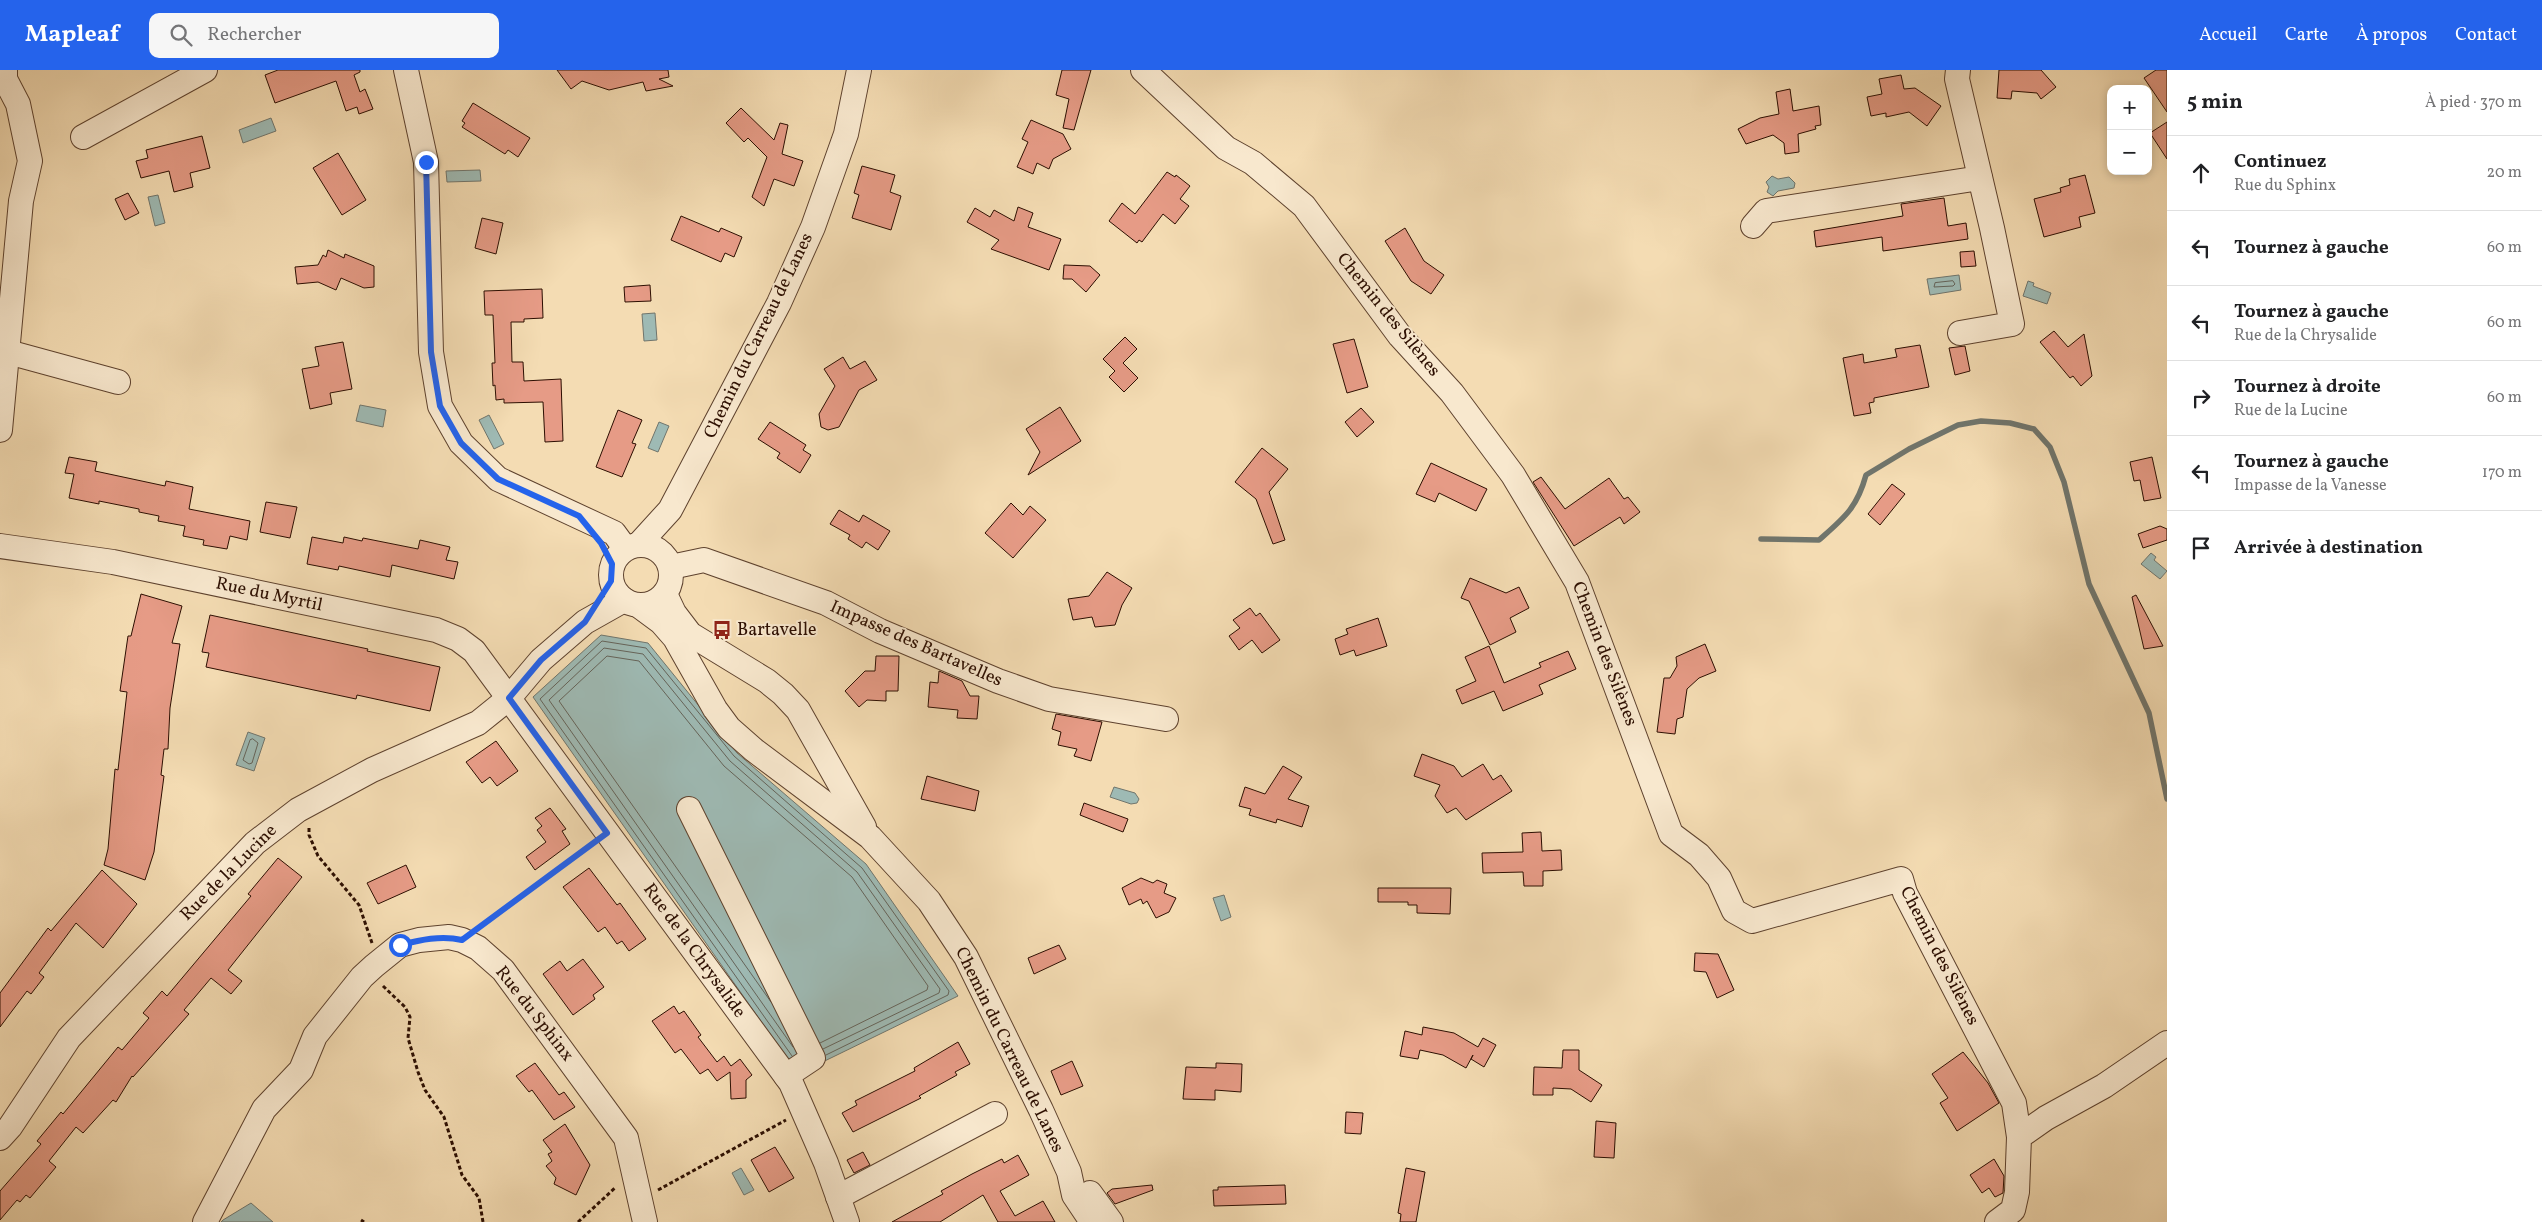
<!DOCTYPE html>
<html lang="fr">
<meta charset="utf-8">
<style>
:root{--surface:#fff;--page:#f6f6f6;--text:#202124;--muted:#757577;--line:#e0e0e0;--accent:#2563eb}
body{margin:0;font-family:Vollkorn,serif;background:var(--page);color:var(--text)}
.controls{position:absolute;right:15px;top:15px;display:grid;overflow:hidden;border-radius:10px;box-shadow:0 2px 8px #0003}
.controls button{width:45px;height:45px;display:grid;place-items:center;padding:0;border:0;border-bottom:1px solid var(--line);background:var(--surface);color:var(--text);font:25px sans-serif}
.stop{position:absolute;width:15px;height:15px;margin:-11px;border:4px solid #2563eb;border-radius:50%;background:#fff}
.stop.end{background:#2563eb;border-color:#fff;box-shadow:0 1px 5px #0008}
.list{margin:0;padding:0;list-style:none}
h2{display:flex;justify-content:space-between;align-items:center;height:65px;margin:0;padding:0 20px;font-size:21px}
h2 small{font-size:16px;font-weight:400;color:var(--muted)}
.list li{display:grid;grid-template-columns:32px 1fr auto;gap:15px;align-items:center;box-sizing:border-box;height:75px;padding:0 20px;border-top:1px solid var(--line)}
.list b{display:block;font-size:19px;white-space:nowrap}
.list p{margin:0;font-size:16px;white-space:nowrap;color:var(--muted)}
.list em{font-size:16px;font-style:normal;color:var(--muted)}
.icon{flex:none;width:28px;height:28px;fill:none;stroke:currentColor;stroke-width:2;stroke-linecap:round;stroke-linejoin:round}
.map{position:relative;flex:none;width:2167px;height:1152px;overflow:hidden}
header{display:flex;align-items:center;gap:30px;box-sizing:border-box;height:70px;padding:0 25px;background:var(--accent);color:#fff}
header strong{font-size:24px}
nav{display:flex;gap:28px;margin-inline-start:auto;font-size:18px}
.search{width:350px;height:45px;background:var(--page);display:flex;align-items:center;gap:12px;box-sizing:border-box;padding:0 18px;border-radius:10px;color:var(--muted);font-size:19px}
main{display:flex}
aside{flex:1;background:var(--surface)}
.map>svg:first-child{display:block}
.water{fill:#9ebab4;stroke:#70756c}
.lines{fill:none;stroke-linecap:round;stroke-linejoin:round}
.shore{stroke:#65645a;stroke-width:1}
.stream{stroke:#70756c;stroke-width:5.5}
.building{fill:#e69b86;stroke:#2c0e01}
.minor-casing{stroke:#5e422e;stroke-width:26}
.path{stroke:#2c0e01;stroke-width:3;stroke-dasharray:4 2.5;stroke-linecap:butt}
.minor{stroke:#f8e8ce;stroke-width:24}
.route{stroke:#2563eb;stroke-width:6}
.labels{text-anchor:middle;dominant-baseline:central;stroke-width:4;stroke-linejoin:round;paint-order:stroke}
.street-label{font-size:18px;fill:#2c0e01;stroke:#f8e8ce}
.poi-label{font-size:18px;fill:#2c0e01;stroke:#f8e8ce;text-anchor:start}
</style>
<header>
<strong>Mapleaf</strong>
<div class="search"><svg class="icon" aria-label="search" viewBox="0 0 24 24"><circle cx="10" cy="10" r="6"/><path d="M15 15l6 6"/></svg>Rechercher</div>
<nav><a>Accueil</a><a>Carte</a><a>À propos</a><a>Contact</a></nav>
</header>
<main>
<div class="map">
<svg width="2167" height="1152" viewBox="0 0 2167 1152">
<rect width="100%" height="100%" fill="#f4dcb3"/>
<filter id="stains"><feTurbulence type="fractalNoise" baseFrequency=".004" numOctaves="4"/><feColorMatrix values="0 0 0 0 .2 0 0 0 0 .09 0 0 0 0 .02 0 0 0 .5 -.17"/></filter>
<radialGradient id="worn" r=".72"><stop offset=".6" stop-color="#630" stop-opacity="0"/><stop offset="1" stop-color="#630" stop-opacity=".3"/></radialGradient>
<g class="water">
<polygon points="271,48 276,61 243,73 239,60"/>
<polygon points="480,100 481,111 447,112 446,101"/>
<polygon points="1772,106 1778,109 1789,107 1795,113 1794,118 1778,121 1773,126 1767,122 1769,117 1766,112"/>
<polygon points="158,125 165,153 155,156 148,127"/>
<polygon points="1959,205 1961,220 1930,225 1927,209"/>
<polygon points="2028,211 2034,213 2033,216 2051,223 2047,234 2023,226"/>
<polygon points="655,243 657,270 644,271 642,244"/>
<polygon points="360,335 386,340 383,357 356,351"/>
<polygon points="489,345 504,374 494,379 479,350"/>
<polygon points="659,352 669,356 658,382 648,378"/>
<polygon points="2151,483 2156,487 2154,490 2167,501 2160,509 2141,494"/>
<polygon points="601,565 648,573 737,683 866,794 958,926 798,1004 533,627"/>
<polygon points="248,662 265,668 254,701 236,695"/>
<polygon points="1114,717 1135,723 1139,729 1137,733 1131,734 1110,727"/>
<polygon points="1224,825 1231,847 1221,851 1213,828"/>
<polygon points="741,1098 754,1120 744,1125 732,1103"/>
<polygon points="251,1133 273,1152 221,1152 223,1150"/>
</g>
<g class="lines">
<g class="shore">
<polygon points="1953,211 1955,214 1953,216 1934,217 1935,213"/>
<polygon points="253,669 258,673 252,693 249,694 243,690 250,670"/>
<polyline points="771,932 559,631 607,586 639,591 724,696 852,807 928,916 927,920 820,973"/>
<polyline points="793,977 549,630 604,578 643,584 730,691 857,802 940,919 939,923 823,979"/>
<polyline points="792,986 540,629 602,571 646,578 734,686 862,798 949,921 948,925 826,985"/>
</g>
<path class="stream" d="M1761,469L1819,470C1844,448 1857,438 1866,405L1909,379L1958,355L1981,351L2010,353L2034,359L2050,377L2064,412L2089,514L2149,643L2167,729"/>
</g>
<g class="building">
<polygon points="278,0 360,0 360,2 354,5 360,22 365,19 373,39 359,44 357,37 346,41 336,11 275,33 265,5"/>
<polygon points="557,0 668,0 669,7 659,9 673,16 646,21 643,12 609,20 582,11 571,19"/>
<polygon points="1062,0 1091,0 1074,60 1063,58 1069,29 1056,25"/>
<polygon points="1999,0 2041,0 2056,17 2041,29 2037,23 2012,21 2011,29 1997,28"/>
<polygon points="2156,0 2167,0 2167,42 2144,8"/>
<polygon points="1901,5 1904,19 1915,18 1941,36 1927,56 1909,42 1886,47 1886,43 1871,46 1867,27 1882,24 1879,9"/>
<polygon points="1790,19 1793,41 1819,36 1821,55 1815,56 1816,59 1798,64 1799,82 1785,84 1784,73 1773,65 1746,74 1738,59 1760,48 1779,44 1776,22"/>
<polygon points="473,33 530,68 518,87 508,80 505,84 462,57 465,53 462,51"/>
<polygon points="741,38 774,70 780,53 788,55 782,84 803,91 794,116 774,109 764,136 752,127 767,87 748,68 744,72 726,53"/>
<polygon points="1031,50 1063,64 1071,79 1053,89 1049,99 1037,93 1033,104 1017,97 1028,72 1022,69"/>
<polygon points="2167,52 2167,89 2150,63"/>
<polygon points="202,66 210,98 190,103 193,117 174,122 169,101 141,108 136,91 148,88 146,80"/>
<polygon points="338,83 366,130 342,145 313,98"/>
<polygon points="862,96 895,105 890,122 901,126 891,160 852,148 859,125 854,123"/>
<polygon points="1167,102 1175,107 1176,105 1190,116 1180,129 1189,136 1175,154 1163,144 1142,172 1139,170 1137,173 1109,151 1122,133 1135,144"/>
<polygon points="2085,105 2095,143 2079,147 2081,157 2044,167 2034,129 2061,122 2060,118 2070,115 2069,109"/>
<polygon points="128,123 139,143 125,150 115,129"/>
<polygon points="1944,128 1948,156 1966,153 1968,169 1883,181 1882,167 1816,177 1814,161 1903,146 1901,134"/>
<polygon points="1018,137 1033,143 1028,157 1061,169 1049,200 991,179 999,170 967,152 975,138 990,147 994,140 1014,151"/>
<polygon points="681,146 719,162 721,158 742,167 734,187 725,183 721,192 671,170"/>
<polygon points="482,148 503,153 496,184 475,178"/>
<polygon points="1405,158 1424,191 1444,205 1431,224 1411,211 1385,171"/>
<polygon points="328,180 344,188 345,184 374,196 374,217 364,218 341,208 336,220 318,212 297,214 295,197 318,195 323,185 326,187"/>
<polygon points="1974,181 1976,196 1961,197 1960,182"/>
<polygon points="1064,195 1090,196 1100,205 1086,222 1072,209 1063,209"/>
<polygon points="650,215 651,231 625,232 624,217"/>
<polygon points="542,219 543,248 524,249 524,252 511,252 512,292 523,292 524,311 561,309 563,371 545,372 543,332 504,333 504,329 496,330 495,315 493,316 492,293 495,293 493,245 485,245 484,221"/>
<polygon points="2054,261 2068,277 2084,264 2092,306 2081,316 2073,306 2070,308 2040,272"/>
<polygon points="1125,267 1137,279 1123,293 1138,308 1124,322 1109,307 1115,301 1103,289"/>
<polygon points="1354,269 1368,317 1347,323 1333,274"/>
<polygon points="343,272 352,319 330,323 332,334 310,339 302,299 319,296 315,277"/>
<polygon points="1920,275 1929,317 1874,328 1874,332 1869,333 1871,343 1854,346 1843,288 1863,284 1864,293 1897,287 1895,279"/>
<polygon points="1965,276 1970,301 1955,305 1949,278"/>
<polygon points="843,287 850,299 865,291 877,310 859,320 839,357 828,360 821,357 819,344 835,316 824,299"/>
<polygon points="1060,337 1081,371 1028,405 1040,382 1026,359"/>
<polygon points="1361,338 1374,352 1357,367 1345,352"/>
<polygon points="618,340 642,350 632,373 636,374 622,407 596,397"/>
<polygon points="770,352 806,375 803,380 811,385 800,403 777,388 780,383 758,369"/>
<polygon points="1262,378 1288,399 1269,422 1285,470 1273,474 1256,429 1235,412"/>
<polygon points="69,387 97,392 95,401 165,416 166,411 193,417 189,439 250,451 247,470 230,466 227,479 203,475 204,470 183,466 185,456 158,451 159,446 139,442 139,439 99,431 99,434 69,428 74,404 65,403"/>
<polygon points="2152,387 2161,428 2144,431 2140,410 2134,411 2130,392"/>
<polygon points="1431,393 1487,419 1476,441 1439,423 1435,432 1416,424"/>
<polygon points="1541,407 1565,439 1609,408 1624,429 1628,427 1640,442 1624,454 1620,447 1574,476 1533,412"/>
<polygon points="1892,414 1905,424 1880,455 1868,444"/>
<polygon points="266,432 297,437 290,468 260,462"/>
<polygon points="1011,433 1023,445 1030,436 1046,450 1013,488 985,463"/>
<polygon points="839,440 859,452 863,445 890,461 878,480 866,472 862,478 848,469 850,465 830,454"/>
<polygon points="2160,456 2167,459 2167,470 2143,478 2138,464"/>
<polygon points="312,467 343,473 344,467 362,471 363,468 418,479 420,470 450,477 446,490 458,492 454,509 392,495 390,507 339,496 338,500 307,494"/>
<polygon points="1107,502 1132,518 1122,535 1115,555 1095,557 1092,547 1073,550 1068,529 1089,526"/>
<polygon points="1470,508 1506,523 1519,517 1529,538 1510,548 1516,562 1490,575 1469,531 1461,528"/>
<polygon points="141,524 182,536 172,573 180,574 170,638 168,679 164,679 161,705 164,706 154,782 145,810 104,795 108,779 115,699 118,700 127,622 120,621 128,566 131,566"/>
<polygon points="2136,525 2163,576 2144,579 2132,527"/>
<polygon points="1250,538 1256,546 1260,543 1280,570 1262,583 1252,570 1239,580 1229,566 1240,558 1233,550"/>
<polygon points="210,545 368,579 367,581 440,597 430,641 357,625 356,629 206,597 209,583 202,582"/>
<polygon points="1378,548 1387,576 1356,586 1354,580 1340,585 1335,569 1348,564 1346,559"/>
<polygon points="1705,574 1716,601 1699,608 1687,619 1683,647 1677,649 1675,664 1657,662 1664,608 1670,608 1677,596 1676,587"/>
<polygon points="1489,576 1504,613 1541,597 1539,593 1568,581 1576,599 1539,615 1543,624 1503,641 1494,621 1462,634 1456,620 1476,611 1465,587"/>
<polygon points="876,586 899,586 898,621 886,621 886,631 867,630 859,637 845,621 865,601 875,601"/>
<polygon points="939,601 962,611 970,626 979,626 977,649 957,648 958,640 928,637 930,612 938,613"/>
<polygon points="1056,644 1102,652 1091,691 1074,686 1077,679 1058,675 1061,662 1052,659"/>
<polygon points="496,671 518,701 497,716 490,707 482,713 466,692"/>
<polygon points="1422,684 1454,696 1462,707 1483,694 1493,710 1501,705 1512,721 1466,750 1456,738 1447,743 1435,726 1440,715 1414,706"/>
<polygon points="1283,696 1302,707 1288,729 1309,736 1302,757 1277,749 1276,753 1249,745 1251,739 1239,736 1245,717 1265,724"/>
<polygon points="927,706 979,721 975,741 921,729"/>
<polygon points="1084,733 1128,749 1123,762 1080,745"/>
<polygon points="550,738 566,759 562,761 570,774 535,800 526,787 546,772 537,760 542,756 535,748"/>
<polygon points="1541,762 1542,781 1561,780 1562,800 1543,801 1543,816 1524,816 1523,802 1483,803 1482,783 1523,782 1522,763"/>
<polygon points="278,788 302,807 228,900 242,911 231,924 211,908 184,940 189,944 133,1007 132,1006 116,1032 113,1030 83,1063 76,1057 49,1091 56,1097 30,1128 26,1125 20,1132 17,1130 0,1150 0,1121 41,1074 37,1071 61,1042 63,1044 118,977 122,980 149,948 143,943 162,921 167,926 251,826 248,824"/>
<polygon points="406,795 416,817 378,834 367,813"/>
<polygon points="589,798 617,835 620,833 646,869 629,881 622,871 617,874 605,857 598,862 563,817"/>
<polygon points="102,800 137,834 103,878 76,853 39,903 44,907 31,924 27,921 0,957 0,923 48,858 51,861"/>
<polygon points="1141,808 1153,813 1157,810 1167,814 1164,823 1176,828 1169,842 1156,848 1147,831 1143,834 1141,829 1129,835 1122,818"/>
<polygon points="1378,818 1451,818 1450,844 1417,843 1417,835 1408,835 1408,832 1378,832"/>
<polygon points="1059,875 1066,889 1034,904 1028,888"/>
<polygon points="1695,883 1718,884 1734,920 1717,928 1706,902 1694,901"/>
<polygon points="583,889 604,917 593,925 595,929 573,945 543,904 560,891 567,901"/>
<polygon points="674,936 679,944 684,941 701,965 698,967 717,992 724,986 731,996 740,989 752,1005 746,1010 746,1028 731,1029 730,1002 717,1011 708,999 700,1004 681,979 675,983 652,951"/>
<polygon points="1423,957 1454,963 1478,977 1483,968 1496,975 1484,997 1471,989 1473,985 1466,998 1443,985 1420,980 1418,989 1400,986 1405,961 1422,965"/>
<polygon points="958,972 970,994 955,1002 957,1005 919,1026 921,1028 853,1062 842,1043 857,1035 855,1031 915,1001 914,998"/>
<polygon points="1563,980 1579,980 1579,1000 1602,1015 1591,1032 1571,1019 1553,1018 1553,1025 1533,1025 1534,997 1562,998"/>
<polygon points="1963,982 1988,1013 1999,1033 1957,1061 1940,1033 1948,1028 1932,1004"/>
<polygon points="1072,991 1083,1016 1061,1025 1051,1001"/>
<polygon points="535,993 559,1025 564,1022 575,1037 554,1050 532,1020 529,1022 516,1006"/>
<polygon points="1216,993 1242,994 1241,1022 1215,1020 1215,1030 1183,1029 1186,997 1216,998"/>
<polygon points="1346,1042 1363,1043 1361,1064 1345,1063"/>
<polygon points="1596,1051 1616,1053 1614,1088 1594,1087"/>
<polygon points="565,1054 590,1095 576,1125 554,1114 556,1108 546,1096 552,1091 548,1084 552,1082 543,1070"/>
<polygon points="775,1077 794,1108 769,1122 751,1090"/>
<polygon points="863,1082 870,1095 854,1103 847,1090"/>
<polygon points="1018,1085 1029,1105 1000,1121 1015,1146 1043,1131 1055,1152 998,1152 983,1125 940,1152 892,1152 943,1124 941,1121 972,1104 1002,1089 1004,1093"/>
<polygon points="1994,1089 2004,1106 2003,1123 1995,1127 1989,1118 1982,1123 1970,1105"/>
<polygon points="1406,1098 1425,1102 1416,1152 1400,1152 1401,1144 1398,1143"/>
<polygon points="1152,1115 1153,1120 1115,1134 1107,1123 1112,1119"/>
<polygon points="1285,1115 1286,1134 1214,1136 1213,1120 1218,1120 1218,1117"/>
</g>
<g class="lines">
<g class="minor-casing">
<g id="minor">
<polyline points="406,0 426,92 431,282 440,336 461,373 498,409 614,463 625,478"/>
<polyline points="1143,0 1226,78 1253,93 1304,136 1400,266 1452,323 1513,405 1577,512 1671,764 1699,785 1719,808 1734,841 1752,851 1901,809 1905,823 2014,1033 2019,1067"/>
<polyline points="1958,0 1957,9 1992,158 2012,254 1960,263"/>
<polyline points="83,67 205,0"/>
<polyline points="1753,156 1766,141 1980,108"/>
<polyline points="8,282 118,312"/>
<polyline points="0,360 21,131 30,91 18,34 5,9 5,0"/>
<polyline points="639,474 670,440 779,233 813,157 846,64 859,0"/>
<circle cx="641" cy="505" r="30"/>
<polyline points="0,476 113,492 436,560 458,569 474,581 791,1013 826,1093 847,1152"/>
<polyline points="671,497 704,490 826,533 880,561 998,611 1049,629 1166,649"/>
<polyline points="665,524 674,543 690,564 767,611 783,624 798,640 864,757"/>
<polyline points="638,535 661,552 675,568 715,639 729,658 754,680 870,767 929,831 966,887 1041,1040 1069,1102 1074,1125 1092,1152"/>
<polyline points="689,739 813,988 786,1006"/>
<polyline points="0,1068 10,1057 69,968 255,773 298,740 372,700 478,653 509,628 541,590 585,552 624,530"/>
<polyline points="1090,1123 1111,1152"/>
<polyline points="838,1127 995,1044"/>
<polyline points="205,1152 264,1039 301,1000 315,966 362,907 374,896 400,875 419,870 449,867 462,870 478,878 503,900 626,1068 645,1152"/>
<polyline points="1997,1152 2013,1140 2017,1122 2019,1067 2046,1048 2104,1016 2167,973"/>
</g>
</g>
<g class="path">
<polyline points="309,758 309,765 318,786 359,835 372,873"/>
<polyline points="480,856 592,774"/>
<polyline points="383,916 405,937 410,947 408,968 418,1002 425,1020 444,1047 462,1105 479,1128 483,1152"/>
<polyline points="658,1120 786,1050"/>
<polyline points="361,1150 364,1152"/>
<polyline points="578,1152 616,1117"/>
</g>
<use href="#minor" class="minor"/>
</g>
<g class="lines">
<path class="route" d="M400,875C420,870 441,865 462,870L607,763L509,628L541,590L585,552L611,511L612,494L601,473L579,446L498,409L461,373L440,336L431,282L426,92"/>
</g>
<defs>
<g id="bus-bare" transform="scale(1.5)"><path d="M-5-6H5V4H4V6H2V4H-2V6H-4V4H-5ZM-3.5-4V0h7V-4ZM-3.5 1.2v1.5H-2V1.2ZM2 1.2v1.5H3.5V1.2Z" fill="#8f2418" stroke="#f8e8ce" stroke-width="2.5" paint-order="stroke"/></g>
</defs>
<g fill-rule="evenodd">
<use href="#bus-bare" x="722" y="560"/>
</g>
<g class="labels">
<g class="street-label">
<text transform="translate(1388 245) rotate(51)">Chemin des Silènes</text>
<text transform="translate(759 266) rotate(-64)">Chemin du Carreau de Lanes</text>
<text transform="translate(269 525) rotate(12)">Rue du Myrtil</text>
<text transform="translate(916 574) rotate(24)">Impasse des Bartavelles</text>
<text transform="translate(1604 584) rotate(69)">Chemin des Silènes</text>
<text transform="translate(229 803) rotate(-45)">Rue de la Lucine</text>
<text transform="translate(694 881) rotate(54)">Rue de la Chrysalide</text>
<text transform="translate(1939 886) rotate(63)">Chemin des Silènes</text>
<text transform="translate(534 944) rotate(52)">Rue du Sphinx</text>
<text transform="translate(1009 980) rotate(64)">Chemin du Carreau de Lanes</text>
</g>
<g class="poi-label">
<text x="737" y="560">Bartavelle</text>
</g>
</g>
<rect width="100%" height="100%" filter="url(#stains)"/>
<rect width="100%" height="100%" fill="url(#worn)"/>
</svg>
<div class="controls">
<button>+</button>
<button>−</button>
</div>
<div class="stop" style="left:400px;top:875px"></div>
<div class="stop end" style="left:426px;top:92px"></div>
</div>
<aside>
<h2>5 min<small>À pied · 370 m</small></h2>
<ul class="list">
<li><svg class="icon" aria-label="ahead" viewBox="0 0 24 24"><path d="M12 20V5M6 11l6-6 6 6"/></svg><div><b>Continuez</b><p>Rue du Sphinx</p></div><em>20 m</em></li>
<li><svg class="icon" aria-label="left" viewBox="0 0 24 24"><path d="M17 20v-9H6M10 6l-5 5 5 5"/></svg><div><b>Tournez à gauche</b></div><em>60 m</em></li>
<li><svg class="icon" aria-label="left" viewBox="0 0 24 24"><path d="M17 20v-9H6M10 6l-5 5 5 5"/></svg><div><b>Tournez à gauche</b><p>Rue de la Chrysalide</p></div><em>60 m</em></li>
<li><svg class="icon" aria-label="right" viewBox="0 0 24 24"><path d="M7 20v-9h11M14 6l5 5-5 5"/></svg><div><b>Tournez à droite</b><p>Rue de la Lucine</p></div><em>60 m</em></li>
<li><svg class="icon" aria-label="left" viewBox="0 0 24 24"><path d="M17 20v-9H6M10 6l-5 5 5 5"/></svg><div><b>Tournez à gauche</b><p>Impasse de la Vanesse</p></div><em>170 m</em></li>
<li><svg class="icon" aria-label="arrive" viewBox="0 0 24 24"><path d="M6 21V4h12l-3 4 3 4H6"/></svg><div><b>Arrivée à destination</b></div></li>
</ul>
</aside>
</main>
